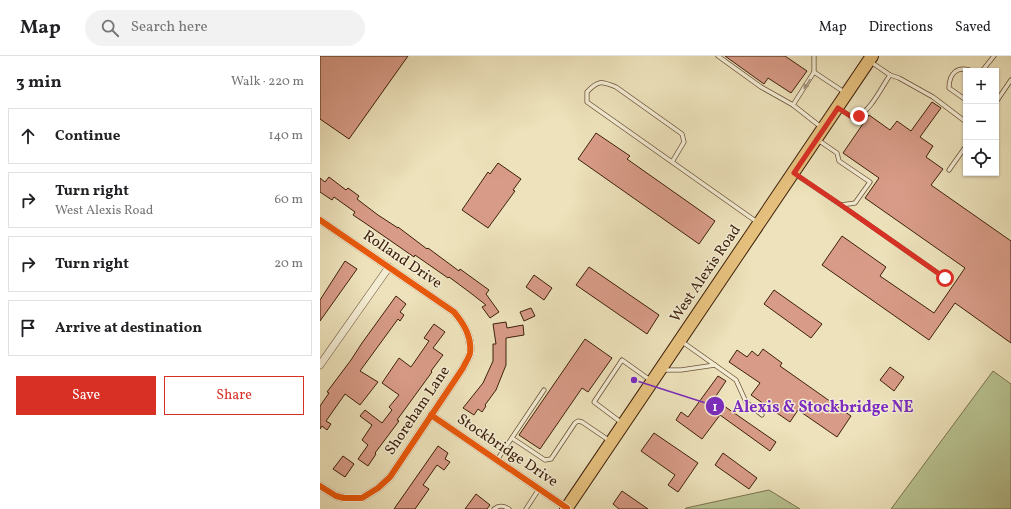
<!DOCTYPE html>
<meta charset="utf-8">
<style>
:root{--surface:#fff;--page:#f2f2f2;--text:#202124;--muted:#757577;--line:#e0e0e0;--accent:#d93025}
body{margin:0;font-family:Vollkorn,serif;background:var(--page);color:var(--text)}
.controls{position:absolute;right:12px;top:12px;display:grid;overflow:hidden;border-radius:0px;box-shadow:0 1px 3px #0004}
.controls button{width:36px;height:36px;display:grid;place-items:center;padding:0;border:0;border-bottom:1px solid var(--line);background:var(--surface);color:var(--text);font:20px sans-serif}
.stop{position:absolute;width:12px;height:12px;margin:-9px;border:3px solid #d93025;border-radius:50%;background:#fff}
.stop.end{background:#d93025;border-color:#fff;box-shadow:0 1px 4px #0008}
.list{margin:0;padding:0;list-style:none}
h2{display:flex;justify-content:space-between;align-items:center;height:52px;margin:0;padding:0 16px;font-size:17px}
h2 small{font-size:13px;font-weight:400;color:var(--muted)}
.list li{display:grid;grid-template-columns:26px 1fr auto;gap:12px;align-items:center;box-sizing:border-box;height:56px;margin:0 8px 8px;padding:0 8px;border:1px solid var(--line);border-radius:0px}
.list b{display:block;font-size:15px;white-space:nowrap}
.list p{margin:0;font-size:13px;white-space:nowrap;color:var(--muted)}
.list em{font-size:13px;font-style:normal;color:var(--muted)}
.actions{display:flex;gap:8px;padding:12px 16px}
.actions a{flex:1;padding:9px 0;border:1px solid var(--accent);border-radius:0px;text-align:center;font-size:14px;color:var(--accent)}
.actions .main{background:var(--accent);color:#fff}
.icon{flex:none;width:22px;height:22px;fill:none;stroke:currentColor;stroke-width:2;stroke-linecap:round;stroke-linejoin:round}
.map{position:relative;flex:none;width:691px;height:453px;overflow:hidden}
header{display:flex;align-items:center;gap:24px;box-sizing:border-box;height:56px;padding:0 20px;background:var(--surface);border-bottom:1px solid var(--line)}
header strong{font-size:19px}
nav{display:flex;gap:22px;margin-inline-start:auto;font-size:14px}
.search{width:280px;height:36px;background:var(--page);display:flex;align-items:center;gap:10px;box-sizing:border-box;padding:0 14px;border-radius:22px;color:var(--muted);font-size:15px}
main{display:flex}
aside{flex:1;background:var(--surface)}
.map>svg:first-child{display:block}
.green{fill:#b8c391;stroke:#7b724e}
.building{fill:#d89b87;stroke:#3e200c}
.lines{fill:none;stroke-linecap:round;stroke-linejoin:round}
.lane-casing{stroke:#6a5038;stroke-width:5}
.street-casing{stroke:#6a5038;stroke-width:8}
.primary-casing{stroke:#3e200c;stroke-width:14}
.lane{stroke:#f3ecd3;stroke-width:3.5}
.street{stroke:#f3ecd3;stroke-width:7}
.primary{stroke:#e6c17e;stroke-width:12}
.cycleway-casing{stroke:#f3ecd3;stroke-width:8}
.cycleway{stroke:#e8590c;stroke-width:6}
.oneway{fill:#a29079}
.route{stroke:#d93025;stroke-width:5}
.labels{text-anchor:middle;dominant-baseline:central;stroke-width:3;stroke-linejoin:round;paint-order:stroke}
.street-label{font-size:15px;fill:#3e200c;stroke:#f3ecd3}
.leader{fill:none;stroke:#7b2cbf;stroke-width:1.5}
.callout-dot{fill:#7b2cbf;stroke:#f3ecd3;stroke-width:1.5}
.mark-label{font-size:12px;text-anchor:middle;font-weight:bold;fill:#fff}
.callout-label{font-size:16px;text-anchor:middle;font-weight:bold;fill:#7b2cbf;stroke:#f3ecd3;stroke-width:3;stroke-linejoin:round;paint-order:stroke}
</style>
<header>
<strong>Map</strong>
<div class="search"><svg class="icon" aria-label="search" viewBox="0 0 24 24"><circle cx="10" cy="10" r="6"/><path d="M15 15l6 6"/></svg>Search here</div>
<nav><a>Map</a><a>Directions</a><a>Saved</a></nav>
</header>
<main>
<aside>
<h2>3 min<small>Walk · 220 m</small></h2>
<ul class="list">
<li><svg class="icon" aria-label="ahead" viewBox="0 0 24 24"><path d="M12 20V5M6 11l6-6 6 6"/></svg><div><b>Continue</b></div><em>140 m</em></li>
<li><svg class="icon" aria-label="right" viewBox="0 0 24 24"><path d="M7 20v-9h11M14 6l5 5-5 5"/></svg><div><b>Turn right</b><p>West Alexis Road</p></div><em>60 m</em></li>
<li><svg class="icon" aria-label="right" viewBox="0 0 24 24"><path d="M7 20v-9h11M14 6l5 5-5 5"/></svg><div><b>Turn right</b></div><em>20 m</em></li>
<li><svg class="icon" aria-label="arrive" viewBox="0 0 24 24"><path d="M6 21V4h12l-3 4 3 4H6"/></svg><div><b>Arrive at destination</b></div></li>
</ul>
<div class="actions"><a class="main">Save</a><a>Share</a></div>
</aside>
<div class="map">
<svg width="691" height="453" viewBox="0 0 691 453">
<rect width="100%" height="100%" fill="#ede2bb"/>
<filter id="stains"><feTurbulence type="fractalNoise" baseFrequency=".005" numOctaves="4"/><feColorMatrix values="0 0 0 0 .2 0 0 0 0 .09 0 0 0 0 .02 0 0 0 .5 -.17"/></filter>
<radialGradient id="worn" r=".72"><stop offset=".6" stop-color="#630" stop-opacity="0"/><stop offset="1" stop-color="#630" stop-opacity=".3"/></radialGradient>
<g class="green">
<polygon points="673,315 691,328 691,453 571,453"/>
<polygon points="449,434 480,453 365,453 366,452"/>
</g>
<g class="building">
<polygon points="0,0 88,0 29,83 0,63"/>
<polygon points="405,0 465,0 487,15 471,37 448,22 444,28"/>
<polygon points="612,46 621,52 600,81 613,90 606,101 623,113 611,129 691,185 691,287 635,247 609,284 502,209 522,180 566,211 560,220 614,257 645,212 545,142 559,122 523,97 549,59 570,74 577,65 591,75"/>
<polygon points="276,77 310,100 307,103 395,165 379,188 258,103"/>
<polygon points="178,107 201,123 193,134 195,135 168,172 142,154 168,116 170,118"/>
<polygon points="9,121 26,134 28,132 39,140 37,143 58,159 78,172 78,171 107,193 108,192 139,215 140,213 169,234 166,238 179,256 170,262 162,251 166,249 148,235 129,221 128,222 95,199 94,201 45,167 33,159 35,156 14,141 12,144 0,136 0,122 5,126"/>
<polygon points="25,205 37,213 0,265 0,244"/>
<polygon points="269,211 339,259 327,278 256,229"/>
<polygon points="214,219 232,232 224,244 206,231"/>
<polygon points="454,234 502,268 491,282 444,248"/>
<polygon points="76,240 86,248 80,256 84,259 80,265 78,263 40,315 58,326 40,349 25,338 6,365 11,368 7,374 2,370 0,373 0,350 9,337 7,336 31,304 42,287"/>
<polygon points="211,252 215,260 204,265 200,256"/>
<polygon points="186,266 187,272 203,269 204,279 186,282 186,309 176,334 165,349 166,350 162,356 158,353 154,359 143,352 163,327 173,305 173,288 176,288 173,268"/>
<polygon points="114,268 125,276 113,292 123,299 111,315 112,316 77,364 79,365 55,397 56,398 48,410 38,403 48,389 42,384 52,369 40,360 45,354 62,367 72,354 69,351 79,339 62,327 79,302 91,311 109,285 104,282"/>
<polygon points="265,283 292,302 268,336 262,332 220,393 199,379"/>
<polygon points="443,293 462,307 460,310 531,360 517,381 478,354 470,366 431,339 440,327 409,306 417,294 427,301 432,295 438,300"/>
<polygon points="570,311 584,321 574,335 560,324"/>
<polygon points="398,320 406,325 394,343 456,386 450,395 400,359 382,383 356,364 361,356 368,361"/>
<polygon points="334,377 378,407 358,436 348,429 355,419 321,395"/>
<polygon points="118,390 128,397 125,403 130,406 124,414 117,409 103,429 109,433 95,453 74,453"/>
<polygon points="403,397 437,422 429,433 395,409"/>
<polygon points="23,400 34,408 25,421 13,413"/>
<polygon points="302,435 328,453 299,453 293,448"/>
<polygon points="156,438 170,449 167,453 145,453"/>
</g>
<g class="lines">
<g class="lane-casing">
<g id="lane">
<polyline points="398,0 441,31 473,49"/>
<polyline points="494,0 494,16"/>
<polyline points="551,6 570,19 579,22 613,41 646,66"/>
<polyline points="662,15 674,0"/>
<path d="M646,44L629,32C629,17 638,9 652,15"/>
<polyline points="676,46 691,24"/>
<path d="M518,52L535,63C551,54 560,34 570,19"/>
<polyline points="501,71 473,49 494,16 524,36"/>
<polyline points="498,84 517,97 519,105 550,126 535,147 521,149"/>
<path d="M352,106L364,86L362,78L296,31C282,25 278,24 267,36V46L437,166"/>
<polyline points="629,114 646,90"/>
<polyline points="475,118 521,149 625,222"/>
<polyline points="361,285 416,324 426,346 442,359"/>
<polyline points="343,314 361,314 395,309"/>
<polyline points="302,367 274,346 302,304 330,324"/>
<polyline points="192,382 225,404 231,403 255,367 258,365 262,366 290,385"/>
<polyline points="177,404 224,334"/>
<path d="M174,453C179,449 183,449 189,453"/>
<polyline points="206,453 219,433"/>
</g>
</g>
<g class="street-casing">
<g id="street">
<path d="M0,164L134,256C144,268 152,281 150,297C149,302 145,307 143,312L70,421L58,432L42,442H24L16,440L0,430"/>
<polyline points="0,309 69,211"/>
<polyline points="111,359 247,452"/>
</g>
</g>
<g class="primary-casing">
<polyline id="primary" points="246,453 552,0"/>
</g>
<use href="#lane" class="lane"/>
<use href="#street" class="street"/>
<use href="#primary" class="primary"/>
<g class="cycleway-casing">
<g id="cycleway">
<path d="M0,164L134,256C144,268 152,281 150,297C149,302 145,307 143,312L70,421L58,432L42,442H24L16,440L0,430"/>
<polyline points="111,359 247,452"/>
</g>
</g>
<use href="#cycleway" class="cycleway"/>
</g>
<defs><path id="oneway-solid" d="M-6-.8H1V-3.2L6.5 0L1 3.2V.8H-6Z"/></defs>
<use class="oneway" href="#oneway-solid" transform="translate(487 28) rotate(123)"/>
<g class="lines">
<polyline class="route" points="539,60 535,63 518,52 474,117 521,149 625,222"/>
</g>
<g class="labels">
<g class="street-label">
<text transform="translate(82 204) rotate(34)">Rolland Drive</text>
<text transform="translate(386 218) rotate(-56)">West Alexis Road</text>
<text transform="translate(98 355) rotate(-56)">Shoreham Lane</text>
<text transform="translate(187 395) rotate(34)">Stockbridge Drive</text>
</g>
</g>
<path class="leader" d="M314 324L395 350"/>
<g class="callout-dot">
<circle cx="314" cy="324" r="4"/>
<circle cx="395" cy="350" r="10"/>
</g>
<g class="mark-label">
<text x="395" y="355">1</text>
</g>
<g class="callout-label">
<text x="503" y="356">Alexis &amp; Stockbridge NE</text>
</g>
<rect width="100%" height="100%" filter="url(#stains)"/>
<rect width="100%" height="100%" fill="url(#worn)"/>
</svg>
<div class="controls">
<button>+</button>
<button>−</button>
<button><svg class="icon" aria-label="locate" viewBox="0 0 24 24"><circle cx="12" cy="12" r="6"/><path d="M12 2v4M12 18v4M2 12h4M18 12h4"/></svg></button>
</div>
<div class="stop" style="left:625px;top:222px"></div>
<div class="stop end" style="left:539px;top:60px"></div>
</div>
</main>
